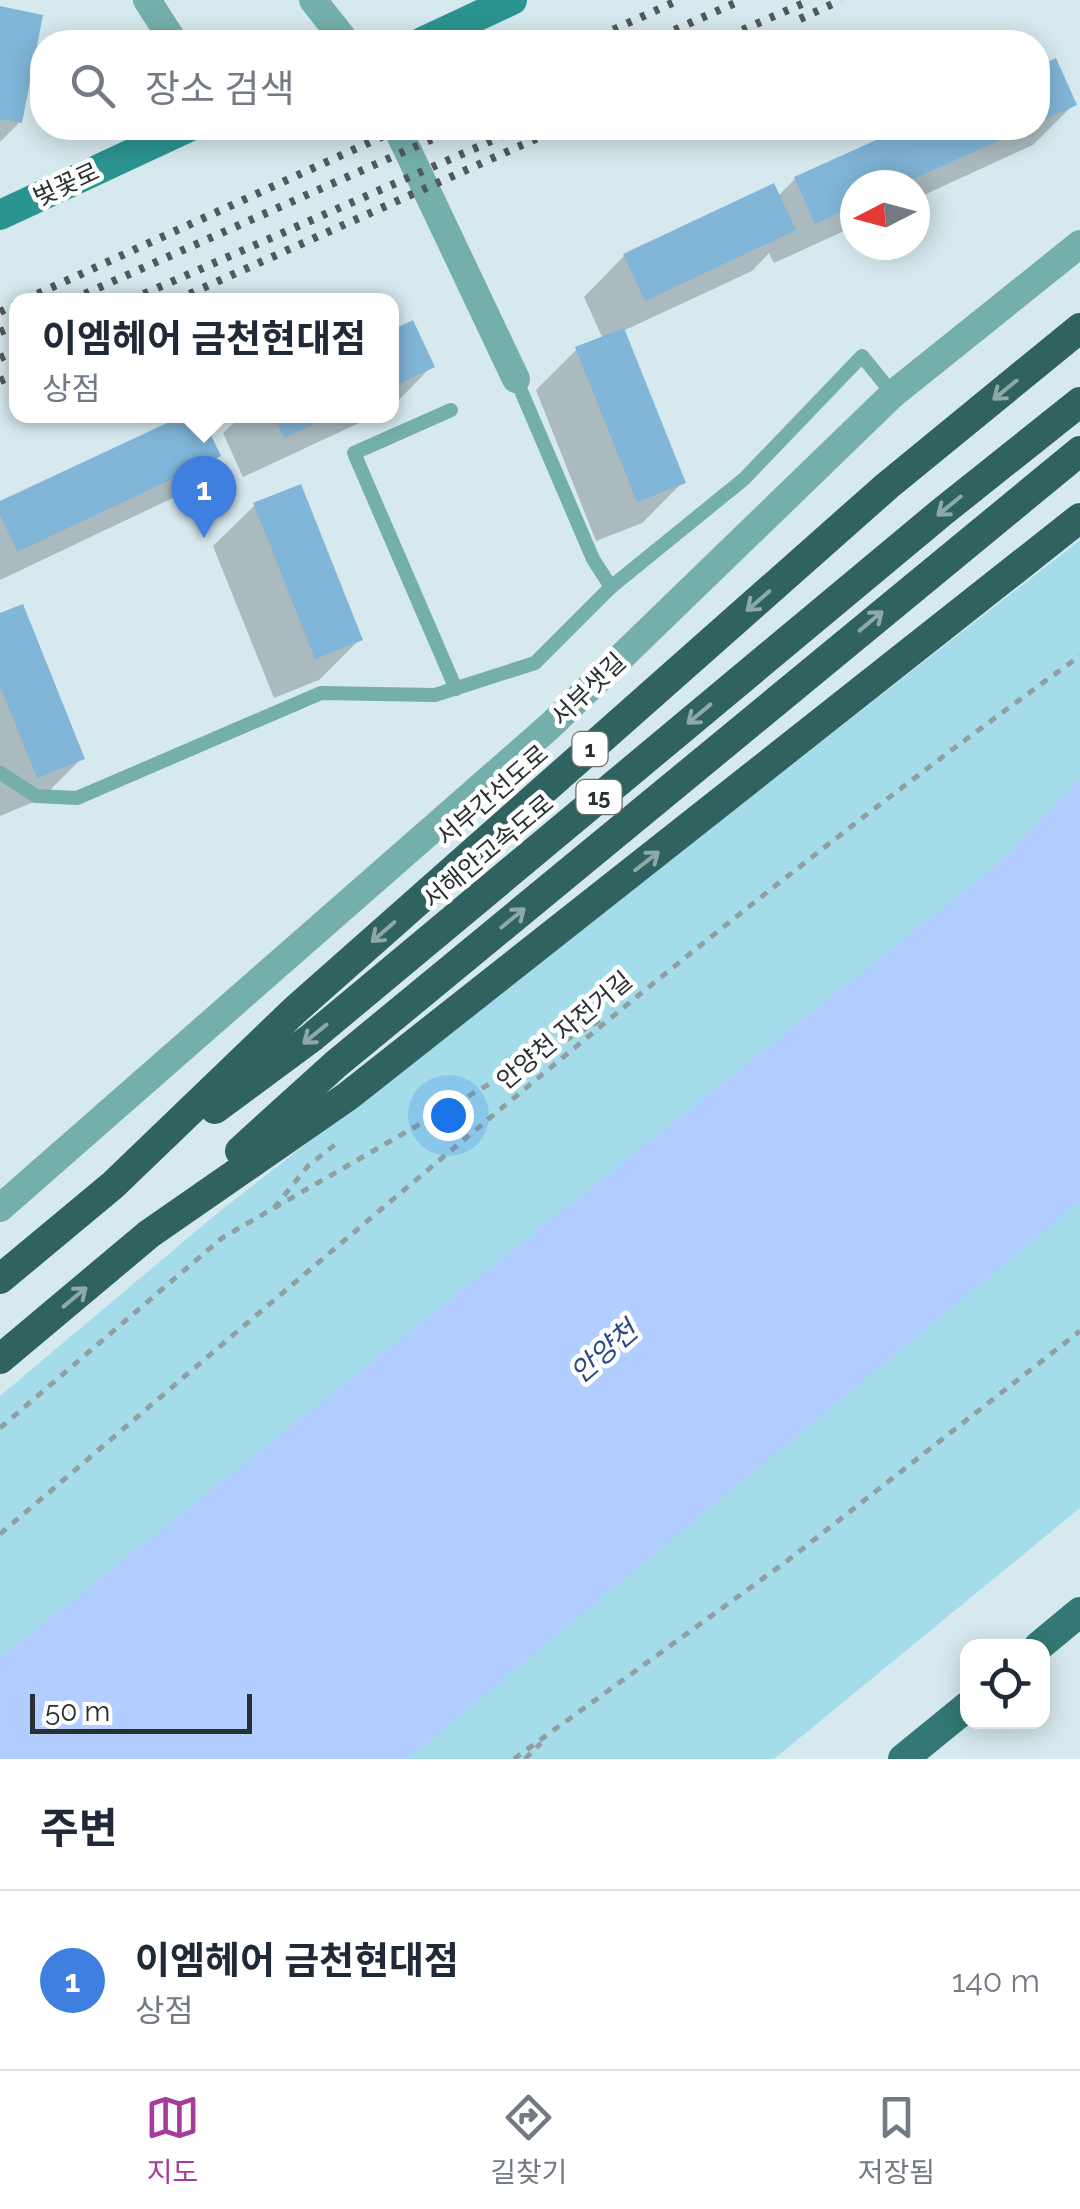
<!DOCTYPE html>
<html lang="ko">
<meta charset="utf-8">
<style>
:root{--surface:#fff;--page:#f6f6f7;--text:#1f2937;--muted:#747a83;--line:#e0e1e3;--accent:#a63b9b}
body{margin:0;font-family:Raleway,"Noto Sans KR",sans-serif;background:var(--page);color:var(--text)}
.controls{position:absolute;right:30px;bottom:30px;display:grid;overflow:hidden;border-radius:20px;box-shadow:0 5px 25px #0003}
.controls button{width:90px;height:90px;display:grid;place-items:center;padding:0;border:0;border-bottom:2px solid var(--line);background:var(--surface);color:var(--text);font:50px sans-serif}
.compass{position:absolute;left:840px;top:170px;width:90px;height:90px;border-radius:50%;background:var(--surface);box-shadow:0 5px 25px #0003;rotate:264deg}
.scale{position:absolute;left:30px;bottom:25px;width:222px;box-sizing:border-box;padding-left:10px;border:5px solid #293032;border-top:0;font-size:28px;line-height:35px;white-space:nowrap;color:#293032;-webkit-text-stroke:8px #fff;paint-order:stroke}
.you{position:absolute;left:448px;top:1115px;width:35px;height:35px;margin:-25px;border:8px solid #fff;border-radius:50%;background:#1a73e8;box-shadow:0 0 0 15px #1a73e833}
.badge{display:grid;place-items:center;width:65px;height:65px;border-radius:50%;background:var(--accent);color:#fff;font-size:32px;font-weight:700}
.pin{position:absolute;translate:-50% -82px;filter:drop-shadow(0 2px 5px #0008)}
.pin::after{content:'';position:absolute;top:52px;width:35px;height:30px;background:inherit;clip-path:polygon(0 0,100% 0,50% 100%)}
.popup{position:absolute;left:9px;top:293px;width:390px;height:130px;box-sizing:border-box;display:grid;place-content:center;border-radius:20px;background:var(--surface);filter:drop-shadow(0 2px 8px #0005);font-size:32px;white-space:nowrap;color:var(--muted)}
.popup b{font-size:38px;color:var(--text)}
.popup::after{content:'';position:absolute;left:50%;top:100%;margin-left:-20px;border:20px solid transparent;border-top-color:var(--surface)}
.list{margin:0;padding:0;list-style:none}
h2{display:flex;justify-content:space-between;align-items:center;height:130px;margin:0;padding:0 40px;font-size:42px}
h2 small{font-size:32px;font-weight:400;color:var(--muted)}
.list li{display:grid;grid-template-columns:65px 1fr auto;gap:30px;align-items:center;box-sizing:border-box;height:180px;padding:0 40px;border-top:2px solid var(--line)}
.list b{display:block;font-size:38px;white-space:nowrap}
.list p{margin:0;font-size:32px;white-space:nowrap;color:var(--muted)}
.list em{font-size:32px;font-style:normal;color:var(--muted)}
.icon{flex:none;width:55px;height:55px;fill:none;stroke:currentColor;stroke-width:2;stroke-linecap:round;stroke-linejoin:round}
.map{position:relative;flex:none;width:1080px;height:1759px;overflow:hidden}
.search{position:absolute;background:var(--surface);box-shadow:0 5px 25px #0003;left:30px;right:30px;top:30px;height:110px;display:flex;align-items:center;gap:25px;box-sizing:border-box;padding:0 35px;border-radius:40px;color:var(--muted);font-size:38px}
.sheet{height:310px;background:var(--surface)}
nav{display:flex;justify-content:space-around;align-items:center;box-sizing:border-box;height:140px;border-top:2px solid var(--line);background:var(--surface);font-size:28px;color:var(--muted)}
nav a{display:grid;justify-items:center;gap:5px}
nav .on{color:var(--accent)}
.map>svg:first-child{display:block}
.green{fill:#a4dcea}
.water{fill:#b2cdff}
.shadow{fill:#0003}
.building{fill:#81b6d9}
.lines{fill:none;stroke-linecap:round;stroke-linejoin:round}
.path{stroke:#919fa3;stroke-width:5;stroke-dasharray:8 8;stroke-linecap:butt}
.lane{stroke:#74afac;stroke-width:14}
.street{stroke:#74afac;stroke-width:28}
.secondary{stroke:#2b9490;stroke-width:30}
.primary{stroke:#337876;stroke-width:30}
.highway{stroke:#306260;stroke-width:30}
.rail{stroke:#50595c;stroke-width:8;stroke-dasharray:5 10;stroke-linecap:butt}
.oneway{stroke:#8da9a8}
.labels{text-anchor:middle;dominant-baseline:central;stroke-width:9;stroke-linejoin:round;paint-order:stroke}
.shield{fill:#fff;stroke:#696e70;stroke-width:2.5}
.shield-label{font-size:22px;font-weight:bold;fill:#293032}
.street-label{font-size:25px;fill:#293032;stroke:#fff}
.water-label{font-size:28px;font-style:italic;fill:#2a4984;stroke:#fff}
</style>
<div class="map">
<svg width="1080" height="1759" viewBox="0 0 1080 1759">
<rect width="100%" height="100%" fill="#d6e9ee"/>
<polygon class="green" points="1080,540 1080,1508 774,1759 0,1759 0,1396 220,1211"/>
<polygon class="water" points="1080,780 1080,1201 407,1759 0,1759 0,1658 999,863"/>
<g class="shadow">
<polygon points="0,9 20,122 0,142"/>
<polygon points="1054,61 1074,104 1033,145 915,199 915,185 855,185 855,226 774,263 769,253 752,271 623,331 683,482 642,523 596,541 536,390 577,349 603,339 584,297 624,256 777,197 795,179 909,128 1038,128 1038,69"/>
<polygon points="412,323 432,366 392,407 392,332"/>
<polygon points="188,416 199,416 218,455 177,496 0,580 0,504"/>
<polygon points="241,416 374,416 243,477 223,433"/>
<polygon points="254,506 360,639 319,680 274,698 213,546"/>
<polygon points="0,616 82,758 41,799 0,816"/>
</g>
<g class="building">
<polygon points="0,6 43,15 22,123 0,119"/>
<polygon points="1056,58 1077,105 1038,123 1038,66"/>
<polygon points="903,128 1027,128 900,185 855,185 855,205 815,224 794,177"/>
<polygon points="774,183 796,230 645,301 623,254"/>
<polygon points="413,320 435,367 392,387 392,330"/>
<polygon points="624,328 686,483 637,502 575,347"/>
<polygon points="182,416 202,416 221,456 17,552 0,514 0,501"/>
<polygon points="274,416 331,416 284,438"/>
<polygon points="301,484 363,640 315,659 253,503"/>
<polygon points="23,604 85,759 37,778 0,686 0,613"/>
</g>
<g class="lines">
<g class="path">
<polyline points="274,1208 308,1166 337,1143"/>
<polyline points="0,1428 222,1238 604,1018"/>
<path d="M0,1534C354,1233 702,927 1080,656"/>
<polyline points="514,1759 787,1561 1080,1331"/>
<polyline points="525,1759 541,1743"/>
</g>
<g class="lane">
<polyline points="516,379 593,559 611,587"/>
<polyline points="451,410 354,453 456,689"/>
<polyline points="0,773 36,796 77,798 321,693 435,695 535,663 611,587 744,479 862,356 893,394"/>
</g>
<g class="street">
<polyline points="147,0 174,42"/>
<polyline points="313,0 346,42"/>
<polyline points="397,128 516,379"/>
<polyline points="0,1208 550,726 893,394 1080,244"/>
</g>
<g class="secondary">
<polyline points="422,42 512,0"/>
<polyline points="0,215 187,128"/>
</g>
<g class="primary">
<polyline points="1039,1646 1080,1612"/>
<polyline points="903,1759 968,1706"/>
</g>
<g class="highway">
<polyline points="215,1109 311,1038 942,512 1080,402"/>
<polyline points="240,1151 336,1064 1080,451"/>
<polyline points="0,1279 113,1185 294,1011 887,486 1080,328"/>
<polyline points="0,1359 149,1234 348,1096 1080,518"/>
</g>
<g class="rail">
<polyline points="800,19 841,0"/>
<polyline points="586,42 679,0"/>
<polyline points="647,42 742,0"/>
<polyline points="715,42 811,0"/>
<polyline points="24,300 401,128"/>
<polyline points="71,300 457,128"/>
<polyline points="130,300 521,128"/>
<polyline points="176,300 560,128"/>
<polyline points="0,312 16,304"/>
<polyline points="0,332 16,325"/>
<polyline points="0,358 16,351"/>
<polyline points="0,381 16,374"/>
</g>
</g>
<defs><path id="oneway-shaft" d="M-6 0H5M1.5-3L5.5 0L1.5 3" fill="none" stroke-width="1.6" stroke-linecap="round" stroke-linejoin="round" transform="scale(2.5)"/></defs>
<g class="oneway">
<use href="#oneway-shaft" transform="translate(1005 390) rotate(141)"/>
<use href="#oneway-shaft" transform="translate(949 506) rotate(141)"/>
<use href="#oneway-shaft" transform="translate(758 601) rotate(139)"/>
<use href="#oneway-shaft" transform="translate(871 621) rotate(-40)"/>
<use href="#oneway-shaft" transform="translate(699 714) rotate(140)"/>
<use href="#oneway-shaft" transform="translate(647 861) rotate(-38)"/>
<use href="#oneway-shaft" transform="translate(513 918) rotate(-39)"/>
<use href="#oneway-shaft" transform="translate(383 932) rotate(139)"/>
<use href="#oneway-shaft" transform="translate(315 1034) rotate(141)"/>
<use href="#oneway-shaft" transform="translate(75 1297) rotate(-40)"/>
</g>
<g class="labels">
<g class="shield">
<rect x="572.5" y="732" width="35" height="34" rx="8"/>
<rect x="576.5" y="780" width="45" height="34" rx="8"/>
</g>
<g class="shield-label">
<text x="590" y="749">1</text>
<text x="599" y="797">15</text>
</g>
<g class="street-label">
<text transform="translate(66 184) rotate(-25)">벚꽃로</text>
<text transform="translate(588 689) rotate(-44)">서부샛길</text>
<text transform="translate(492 795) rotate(-41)">서부간선도로</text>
<text transform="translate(488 851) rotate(-40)">서해안고속도로</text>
<text transform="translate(564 1030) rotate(-40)">안양천 자전거길</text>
</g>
<g class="water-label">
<text transform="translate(604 1352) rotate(-41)">안양천</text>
</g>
</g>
</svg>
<div class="controls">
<button><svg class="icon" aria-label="locate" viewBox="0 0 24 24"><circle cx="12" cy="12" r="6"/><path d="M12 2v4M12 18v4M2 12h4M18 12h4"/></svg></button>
</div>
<svg class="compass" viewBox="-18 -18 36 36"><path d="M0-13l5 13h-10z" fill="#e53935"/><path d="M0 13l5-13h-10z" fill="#747a83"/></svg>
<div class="scale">50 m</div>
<div class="you"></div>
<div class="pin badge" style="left:204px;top:538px;background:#3f7fe0">1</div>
<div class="popup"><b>이엠헤어 금천현대점</b>상점</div>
<div class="search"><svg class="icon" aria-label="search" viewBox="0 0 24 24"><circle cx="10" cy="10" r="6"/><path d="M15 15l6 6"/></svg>장소 검색</div>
</div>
<section class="sheet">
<h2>주변<small></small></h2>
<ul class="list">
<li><span class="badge" style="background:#3f7fe0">1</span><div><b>이엠헤어 금천현대점</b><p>상점</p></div><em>140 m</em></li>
</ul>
</section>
<nav>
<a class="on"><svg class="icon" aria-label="map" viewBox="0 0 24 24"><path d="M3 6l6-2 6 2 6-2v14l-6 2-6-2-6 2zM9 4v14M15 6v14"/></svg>지도</a>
<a><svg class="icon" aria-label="directions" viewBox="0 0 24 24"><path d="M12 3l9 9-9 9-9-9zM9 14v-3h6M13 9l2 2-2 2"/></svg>길찾기</a>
<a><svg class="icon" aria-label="saved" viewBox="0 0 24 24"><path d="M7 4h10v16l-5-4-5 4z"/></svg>저장됨</a>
</nav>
